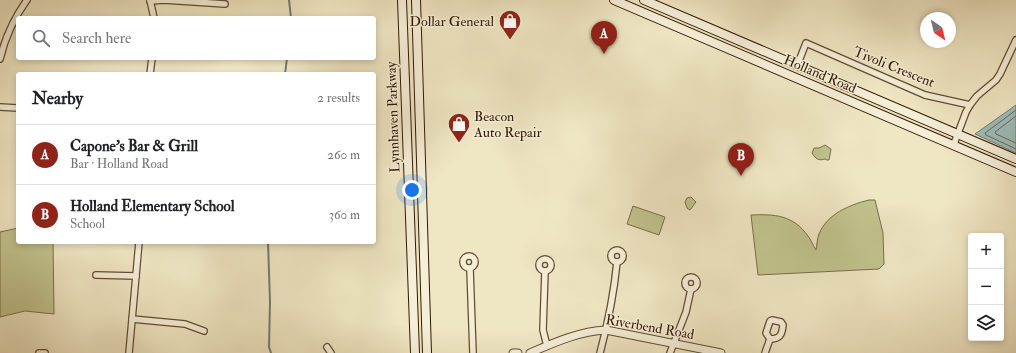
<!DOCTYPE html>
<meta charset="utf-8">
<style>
:root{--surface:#fff;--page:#f6f6f6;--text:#202124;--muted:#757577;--line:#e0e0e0;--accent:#8f2418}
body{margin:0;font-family:"IM FELL Double Pica",serif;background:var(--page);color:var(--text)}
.controls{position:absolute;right:12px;bottom:12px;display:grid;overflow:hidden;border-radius:4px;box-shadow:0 2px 6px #0003}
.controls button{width:36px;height:36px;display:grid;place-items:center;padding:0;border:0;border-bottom:1px solid var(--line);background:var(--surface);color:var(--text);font:20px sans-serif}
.compass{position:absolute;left:920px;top:12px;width:36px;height:36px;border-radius:50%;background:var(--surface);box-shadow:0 2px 6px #0003;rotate:145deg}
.you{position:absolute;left:412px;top:190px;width:14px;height:14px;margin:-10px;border:3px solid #fff;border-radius:50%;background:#1a73e8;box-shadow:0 0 0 6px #1a73e833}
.badge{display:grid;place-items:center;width:26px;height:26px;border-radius:50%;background:var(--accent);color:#fff;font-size:13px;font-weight:700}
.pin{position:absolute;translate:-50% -33px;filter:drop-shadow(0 1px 2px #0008)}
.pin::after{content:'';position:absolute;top:21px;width:14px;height:12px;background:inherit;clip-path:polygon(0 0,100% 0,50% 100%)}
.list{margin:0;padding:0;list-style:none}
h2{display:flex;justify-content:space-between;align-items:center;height:52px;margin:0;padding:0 16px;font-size:17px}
h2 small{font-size:13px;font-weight:400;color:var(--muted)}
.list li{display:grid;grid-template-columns:26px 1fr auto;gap:12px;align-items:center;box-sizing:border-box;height:60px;padding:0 16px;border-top:1px solid var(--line)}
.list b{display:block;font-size:15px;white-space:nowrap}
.list p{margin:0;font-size:13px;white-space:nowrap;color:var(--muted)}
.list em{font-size:13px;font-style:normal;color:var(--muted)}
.icon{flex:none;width:22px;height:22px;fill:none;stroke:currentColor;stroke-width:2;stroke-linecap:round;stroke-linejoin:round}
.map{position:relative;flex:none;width:1016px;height:353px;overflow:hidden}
.search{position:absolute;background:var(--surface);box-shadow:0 2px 6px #0003;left:16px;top:16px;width:360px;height:44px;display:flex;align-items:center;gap:10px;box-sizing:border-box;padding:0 14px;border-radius:4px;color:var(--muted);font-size:15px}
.panel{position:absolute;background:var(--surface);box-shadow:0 2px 6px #0003;left:16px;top:72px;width:360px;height:172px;border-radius:4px}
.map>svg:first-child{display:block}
.green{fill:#c1c38e;stroke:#7a6e47}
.water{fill:#9dbdbc;stroke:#737b71}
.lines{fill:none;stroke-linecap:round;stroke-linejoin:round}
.shore{stroke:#686a5e;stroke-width:1}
.stream{stroke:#737b71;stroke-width:2}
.minor-casing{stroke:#624c31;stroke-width:8}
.tertiary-casing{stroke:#624c31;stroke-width:9}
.secondary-casing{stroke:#331800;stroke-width:10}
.minor{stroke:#f5efd8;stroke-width:5.5}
.tertiary{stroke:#f5efd8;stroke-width:7}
.secondary{stroke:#f5efd8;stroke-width:8}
.labels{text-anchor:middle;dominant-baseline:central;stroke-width:3;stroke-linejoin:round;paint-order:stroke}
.poi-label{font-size:14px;fill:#331800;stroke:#f5efd8;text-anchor:end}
.street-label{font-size:14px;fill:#331800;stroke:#f5efd8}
</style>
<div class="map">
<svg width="1016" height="353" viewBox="0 0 1016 353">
<rect width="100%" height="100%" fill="#efe6c3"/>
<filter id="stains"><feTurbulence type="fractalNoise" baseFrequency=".005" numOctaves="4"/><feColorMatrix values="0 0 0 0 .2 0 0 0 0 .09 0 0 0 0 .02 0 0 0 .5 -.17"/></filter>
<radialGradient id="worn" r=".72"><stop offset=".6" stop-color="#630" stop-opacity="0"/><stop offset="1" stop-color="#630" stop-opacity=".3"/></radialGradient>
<g class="green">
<path d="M825,145L831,149L829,160H827L825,159C818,161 816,159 812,153L814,148H819Z"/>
<polygon points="691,197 696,202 690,210 687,208 685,202 687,198"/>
<path d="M869,200H875L883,233L884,264L879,269L758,275L751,215C775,214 793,215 808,236C811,240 813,245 816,250C817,245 817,239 819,234C827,214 849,205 869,200Z"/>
<polygon points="633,206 665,217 659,235 627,224"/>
<polygon points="18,228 18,242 53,242 54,314 25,311 0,317 0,232"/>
</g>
<polygon class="water" points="1016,105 1016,153 975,134"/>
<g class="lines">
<g class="shore">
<polyline points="1016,110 985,133 986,135 1016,149"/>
<polyline points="1016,116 995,132 996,134 1016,143"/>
</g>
<g class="stream">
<polyline points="289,0 291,18"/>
<polyline points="285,74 287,58"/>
<polyline points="268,242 270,302 269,347 271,353"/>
</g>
<g class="minor-casing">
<g id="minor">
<polyline points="150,0 154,18"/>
<polyline points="150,1 164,0 225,4"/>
<path d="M0,59C5,38 14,18 27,0"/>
<polyline points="797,66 806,43 925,95 970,105"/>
<polyline points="150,74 152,58"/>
<polyline points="0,107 18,108"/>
<polyline points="955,146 955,141 966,112 970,105 977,96 996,80 1000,74 1016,40"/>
<circle cx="617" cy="256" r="6"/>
<circle cx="469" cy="262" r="6"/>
<circle cx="545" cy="265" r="6"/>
<polyline points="470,269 473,353"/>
<polyline points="545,271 543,330 547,346"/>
<polyline points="96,275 136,276"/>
<circle cx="691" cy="283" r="6"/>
<polyline points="132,319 185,324 204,331"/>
<path d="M772,320L781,322L783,325C782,335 780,339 770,339L766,333L770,321Z"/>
<polyline points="327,347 331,353"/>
<polyline points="39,353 45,353"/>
<polyline points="129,353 139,242"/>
<path d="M600,353C608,323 614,293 617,262"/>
<polyline points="670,353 686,312 691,289"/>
<polyline points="765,353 770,339"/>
</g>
</g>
<g class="tertiary-casing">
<g id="tertiary">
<polyline points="513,353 518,353"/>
<path d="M530,353C553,343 580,331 606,330L721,353"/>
</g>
</g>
<g class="secondary-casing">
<g id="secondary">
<polyline points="402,0 415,353"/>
<polyline points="416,0 427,353"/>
<polyline points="614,0 1016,172"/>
<polyline points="644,0 1016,159"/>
</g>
</g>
<use href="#minor" class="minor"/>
<use href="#tertiary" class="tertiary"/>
<use href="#secondary" class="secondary"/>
</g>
<defs>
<g id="shop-pin" transform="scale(1.15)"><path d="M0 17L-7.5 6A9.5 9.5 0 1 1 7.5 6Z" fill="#8f2418" stroke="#f5efd8"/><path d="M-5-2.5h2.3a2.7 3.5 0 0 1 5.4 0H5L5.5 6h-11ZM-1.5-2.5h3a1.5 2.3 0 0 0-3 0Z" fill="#fff"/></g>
</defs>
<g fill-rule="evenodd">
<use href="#shop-pin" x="510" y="21"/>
<use href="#shop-pin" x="459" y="124"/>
</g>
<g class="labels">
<g class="poi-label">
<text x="494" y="21">Dollar General</text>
<text x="474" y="116" text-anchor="start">Beacon<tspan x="474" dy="16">Auto Repair</tspan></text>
</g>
<g class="street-label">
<text transform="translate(894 67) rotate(22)">Tivoli Crescent</text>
<text transform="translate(820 74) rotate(23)">Holland Road</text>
<text transform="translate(393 117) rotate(-92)">Lynnhaven Parkway</text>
<text transform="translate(650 327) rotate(10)">Riverbend Road</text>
</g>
</g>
<rect width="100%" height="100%" filter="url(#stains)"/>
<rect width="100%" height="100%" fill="url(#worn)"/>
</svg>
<div class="controls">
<button>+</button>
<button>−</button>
<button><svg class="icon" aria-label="layers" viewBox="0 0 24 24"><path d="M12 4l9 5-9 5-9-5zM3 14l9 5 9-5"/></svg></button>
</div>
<svg class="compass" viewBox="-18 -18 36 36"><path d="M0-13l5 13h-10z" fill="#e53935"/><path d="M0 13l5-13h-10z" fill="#757577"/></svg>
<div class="you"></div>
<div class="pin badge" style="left:604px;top:54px">A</div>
<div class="pin badge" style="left:741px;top:176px">B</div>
<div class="search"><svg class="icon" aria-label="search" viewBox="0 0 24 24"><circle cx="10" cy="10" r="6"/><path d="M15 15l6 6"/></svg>Search here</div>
<section class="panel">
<h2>Nearby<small>2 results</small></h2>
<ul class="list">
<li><span class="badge">A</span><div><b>Capone’s Bar &amp; Grill</b><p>Bar · Holland Road</p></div><em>260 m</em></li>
<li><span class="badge">B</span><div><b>Holland Elementary School</b><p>School</p></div><em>360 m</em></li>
</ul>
</section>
</div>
